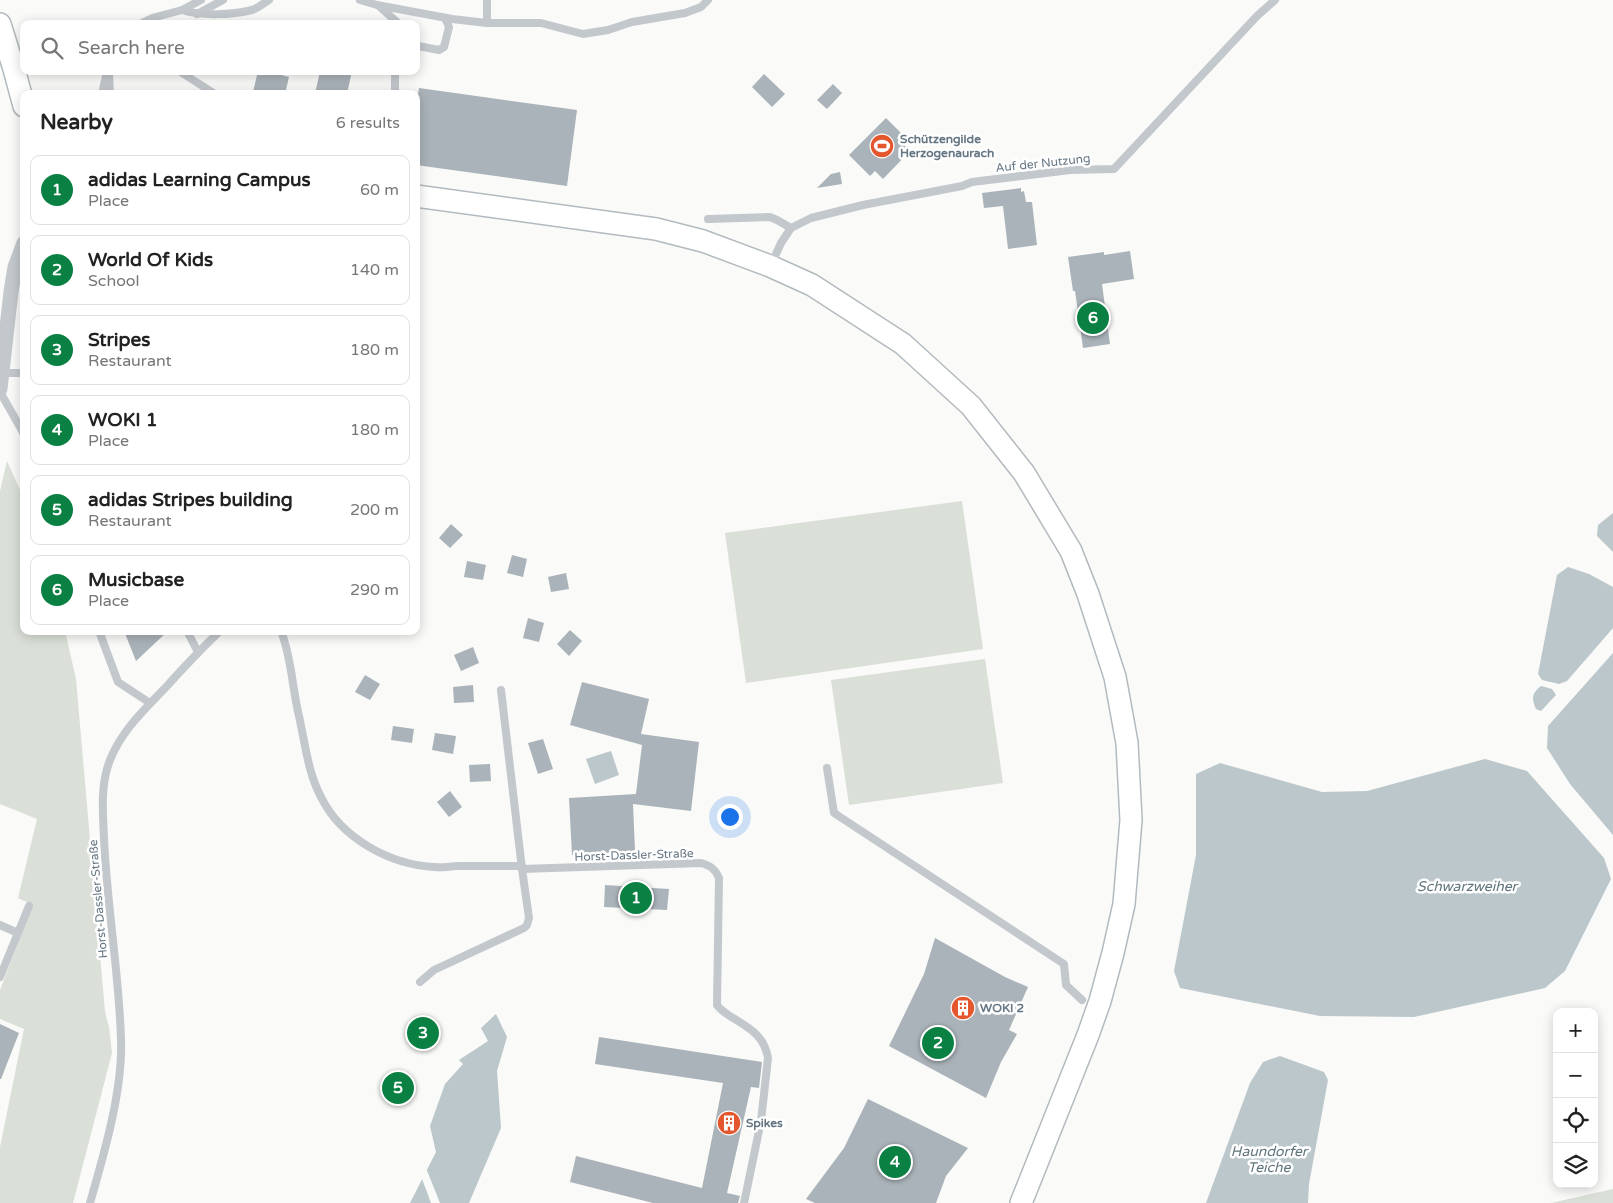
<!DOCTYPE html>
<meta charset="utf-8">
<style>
:root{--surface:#fff;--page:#f6f6f6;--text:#222;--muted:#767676;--line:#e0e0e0;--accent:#0b8043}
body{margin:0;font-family:"Varela Round",sans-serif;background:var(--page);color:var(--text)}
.controls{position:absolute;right:15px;bottom:15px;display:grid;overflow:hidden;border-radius:10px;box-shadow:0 2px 12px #0003}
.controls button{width:45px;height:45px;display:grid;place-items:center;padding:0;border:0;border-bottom:1px solid var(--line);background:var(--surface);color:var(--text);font:25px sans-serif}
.you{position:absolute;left:729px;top:816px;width:18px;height:18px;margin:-12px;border:4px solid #fff;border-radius:50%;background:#1a73e8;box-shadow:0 0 0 8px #1a73e833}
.badge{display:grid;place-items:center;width:32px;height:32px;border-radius:50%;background:var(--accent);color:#fff;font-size:16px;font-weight:700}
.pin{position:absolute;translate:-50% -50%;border:2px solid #fff;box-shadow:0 1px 5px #0006}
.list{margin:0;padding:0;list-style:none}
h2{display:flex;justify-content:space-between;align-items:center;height:65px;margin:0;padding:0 20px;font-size:21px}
h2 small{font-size:16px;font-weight:400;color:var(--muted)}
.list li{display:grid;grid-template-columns:32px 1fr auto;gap:15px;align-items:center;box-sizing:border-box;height:70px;margin:0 10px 10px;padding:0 10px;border:1px solid var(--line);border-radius:10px}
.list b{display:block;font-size:19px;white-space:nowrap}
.list p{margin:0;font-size:16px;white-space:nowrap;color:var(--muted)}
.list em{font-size:16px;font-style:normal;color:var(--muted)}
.icon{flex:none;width:28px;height:28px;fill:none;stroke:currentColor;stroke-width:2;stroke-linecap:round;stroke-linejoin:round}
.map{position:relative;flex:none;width:1613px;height:1203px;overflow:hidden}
.search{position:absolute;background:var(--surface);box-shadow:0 2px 12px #0003;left:20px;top:20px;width:400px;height:55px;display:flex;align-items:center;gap:12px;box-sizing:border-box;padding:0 18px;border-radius:10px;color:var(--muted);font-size:19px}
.panel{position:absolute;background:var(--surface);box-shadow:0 2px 12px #0003;left:20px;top:90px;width:400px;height:545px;border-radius:10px}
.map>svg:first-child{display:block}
.green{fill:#dadfd7}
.water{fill:#bbc7cb}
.pier{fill:#fafaf8}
.building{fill:#aab3b9}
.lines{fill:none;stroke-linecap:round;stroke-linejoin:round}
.secondary-casing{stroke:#b3babf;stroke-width:24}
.lane{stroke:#c3c8cc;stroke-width:8}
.street{stroke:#c3c8cc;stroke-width:15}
.secondary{stroke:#fff;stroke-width:21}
.labels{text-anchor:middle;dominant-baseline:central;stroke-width:5;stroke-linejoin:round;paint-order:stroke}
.poi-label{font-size:12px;font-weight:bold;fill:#657683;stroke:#fff;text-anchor:start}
.street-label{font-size:12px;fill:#657683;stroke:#fff}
.water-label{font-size:14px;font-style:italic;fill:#60757c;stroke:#fff}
</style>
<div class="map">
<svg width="1613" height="1203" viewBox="0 0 1613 1203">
<rect width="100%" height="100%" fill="#fafaf8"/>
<g class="green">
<polygon points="7,461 24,499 24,631 65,631 76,679 105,1012 109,1027 112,1053 73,1203 0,1203 0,1147 24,1029 0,1019 0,990 33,905 18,898 37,819 0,804 0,491"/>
<polygon points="962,501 983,649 746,683 725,533"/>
<polygon points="985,659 1003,783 849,805 831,680"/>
<polygon points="1613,1189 1613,1203 1551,1203"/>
</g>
<g class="water">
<polygon points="1613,513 1613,552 1597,536 1598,525"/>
<polygon points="1568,567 1589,574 1613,587 1613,628 1567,681 1559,684 1542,680 1538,674 1557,575"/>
<polygon points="1613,653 1613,835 1570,784 1547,748 1548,726"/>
<path d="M1541,686L1552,689L1556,695L1541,711L1536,709C1531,698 1532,693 1541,686Z"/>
<polygon points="611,751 619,775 595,784 586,759"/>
<polygon points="1485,759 1527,771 1604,858 1611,879 1565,971 1545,988 1414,1017 1320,1016 1180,988 1174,971 1196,855 1196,774 1220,763 1322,792 1367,791"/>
<polygon points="496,1014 507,1037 497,1071 501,1128 469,1203 410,1203 436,1152 430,1126 445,1084 463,1064 459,1060 488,1041 481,1028"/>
<polygon points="1280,1056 1324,1072 1328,1080 1309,1184 1308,1203 1206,1203 1250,1083 1263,1062"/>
</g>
<polygon class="pier" points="426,1168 440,1203 431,1203 421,1176"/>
<g class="building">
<polygon points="258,71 265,71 289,77 285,94 259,94 253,92"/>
<polygon points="320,71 352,71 347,94 315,94"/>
<polygon points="764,74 785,94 772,107 752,87"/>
<polygon points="833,84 842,93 827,109 817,100"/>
<polygon points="419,88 577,110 567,186 416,165 416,107"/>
<polygon points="886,118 901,133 897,138 910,151 883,179 875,171 870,176 849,155"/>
<polygon points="840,172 842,184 817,188 831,174"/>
<polygon points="1021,188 1021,192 1024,191 1026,202 1032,202 1037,245 1008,249 1003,206 984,208 982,193"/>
<polygon points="1130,251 1134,279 1102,284 1110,344 1083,348 1075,291 1073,291 1068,257 1104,252 1104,255"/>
<polygon points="451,524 463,535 450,548 439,538"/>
<polygon points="512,555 527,559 523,577 507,573"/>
<polygon points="467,561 486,565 483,580 464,577"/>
<polygon points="566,573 569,589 551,592 548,577"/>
<polygon points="528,618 544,623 539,642 523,638"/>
<polygon points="570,630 582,641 569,656 557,644"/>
<polygon points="124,631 168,631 136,661"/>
<polygon points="473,647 479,663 461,671 454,655"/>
<polygon points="365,675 380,684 370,700 355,692"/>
<polygon points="582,682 649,699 641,734 699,742 691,811 633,804 635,851 572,855 569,798 636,794 642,745 570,725"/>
<polygon points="473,685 474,702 454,703 453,687"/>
<polygon points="393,726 414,729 412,743 391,740"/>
<polygon points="435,733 456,736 453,754 432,750"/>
<polygon points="543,739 553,769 538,774 528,743"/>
<polygon points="490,764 491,781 470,782 469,765"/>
<polygon points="450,791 462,807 449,817 437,802"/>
<polygon points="605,885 669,889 667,910 604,907"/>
<polygon points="935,938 1005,977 1028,987 1009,1030 1017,1034 1001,1062 986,1098 889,1046 924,974"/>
<polygon points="0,1024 19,1033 1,1079 0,1079"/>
<polygon points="599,1037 762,1062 759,1088 751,1087 727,1193 740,1196 738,1203 653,1203 570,1182 576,1156 702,1188 723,1083 595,1064"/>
<polygon points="868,1099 968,1148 946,1176 936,1203 815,1203 806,1199 844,1148"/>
</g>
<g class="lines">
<g class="secondary-casing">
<g id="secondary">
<polyline points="0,24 14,69 24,106"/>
<polyline points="416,196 656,229 703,241 770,266 812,285 903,344 971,406 1024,473 1071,551 1088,594 1115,677 1127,743 1131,820 1124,904 1113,953 1100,1001 1088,1035 1021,1203"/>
</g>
</g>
<g class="lane">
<polyline points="360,0 377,5 452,19 487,23 541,23 583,34 608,30 632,22 685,13 701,7 708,0"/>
<polyline points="379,6 399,24"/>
<path d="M182,10C201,16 232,15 252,10C258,8 264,3 269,0"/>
<polyline points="197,14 223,0"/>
<polyline points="487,23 487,0"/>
<polyline points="140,24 152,18 182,10 201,0"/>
<polyline points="416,43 418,46 439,50 444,47 449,27 445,18"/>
<polyline points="179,71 215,94"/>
<polyline points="395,71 395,94"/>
<polyline points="109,73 110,94"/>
<polyline points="102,94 107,71"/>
<polyline points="708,219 770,217 777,220 791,228"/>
<polyline points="771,265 781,243 791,228 811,218 863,205 962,186 972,182 1070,170 1114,169 1257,16 1275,0"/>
<polyline points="2,373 24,373"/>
<polyline points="0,392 24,434"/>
<polyline points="99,631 118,682 150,703"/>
<polyline points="187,631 198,652"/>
<path d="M281,631C292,659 292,688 299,716C305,743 308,773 321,797C341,838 390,865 435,867C443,868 450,866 458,866C479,866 501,866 522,866"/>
<path d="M501,690L522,869L701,863C711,866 715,869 719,878L717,1005C721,1011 727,1014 733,1018C751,1029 764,1036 768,1058L761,1121L744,1203"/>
<polyline points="827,768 834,813 1064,964 1066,985 1082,1000"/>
<polyline points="0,925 18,933"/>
<polyline points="0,977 29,906"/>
<polyline points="420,982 434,970 524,928 527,925 529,918 522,869"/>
<path d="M90,1203C104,1154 123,1090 121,1039C119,972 107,906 104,839C103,813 100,785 110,760C122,730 145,709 167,686C184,667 201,649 220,631"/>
</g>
<polyline class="street" points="0,389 11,292 15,267 24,243"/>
<use href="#secondary" class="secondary"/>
</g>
<defs>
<g id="stadium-disc" transform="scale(1.25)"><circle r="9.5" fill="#e4572e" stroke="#fff"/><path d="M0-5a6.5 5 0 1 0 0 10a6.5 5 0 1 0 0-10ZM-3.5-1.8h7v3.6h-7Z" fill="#fff"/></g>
<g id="building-disc" transform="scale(1.25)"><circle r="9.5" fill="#e4572e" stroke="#fff"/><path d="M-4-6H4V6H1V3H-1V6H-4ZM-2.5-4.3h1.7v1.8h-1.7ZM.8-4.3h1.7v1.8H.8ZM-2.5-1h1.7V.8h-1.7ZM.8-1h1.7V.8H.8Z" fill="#fff"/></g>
</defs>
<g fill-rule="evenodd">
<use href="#stadium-disc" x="882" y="146"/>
<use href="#building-disc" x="963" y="1008"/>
<use href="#building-disc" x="729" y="1123"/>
</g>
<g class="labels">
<g class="poi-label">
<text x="900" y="139">Schützengilde<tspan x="900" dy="14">Herzogenaurach</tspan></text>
<text x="980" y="1008">WOKI 2</text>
<text x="746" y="1123">Spikes</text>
</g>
<g class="street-label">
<text transform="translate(1043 163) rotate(-6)">Auf der Nutzung</text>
<text transform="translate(634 855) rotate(-2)">Horst-Dassler-Straße</text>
<text transform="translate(98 899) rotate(-95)">Horst-Dassler-Straße</text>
</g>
<g class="water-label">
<text x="1467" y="886">Schwarzweiher</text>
<text x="1269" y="1151">Haundorfer<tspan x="1269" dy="16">Teiche</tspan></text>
</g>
</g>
</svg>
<div class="controls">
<button>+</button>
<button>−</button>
<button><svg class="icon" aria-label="locate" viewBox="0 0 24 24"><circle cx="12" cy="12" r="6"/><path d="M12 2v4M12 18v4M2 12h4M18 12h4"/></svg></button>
<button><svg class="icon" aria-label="layers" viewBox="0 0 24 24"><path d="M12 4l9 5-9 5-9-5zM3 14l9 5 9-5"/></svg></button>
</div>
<div class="you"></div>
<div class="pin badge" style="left:636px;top:898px">1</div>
<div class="pin badge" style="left:938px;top:1043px">2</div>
<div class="pin badge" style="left:423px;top:1033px">3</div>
<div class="pin badge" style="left:895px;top:1162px">4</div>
<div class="pin badge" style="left:398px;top:1088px">5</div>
<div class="pin badge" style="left:1093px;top:318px">6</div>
<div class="search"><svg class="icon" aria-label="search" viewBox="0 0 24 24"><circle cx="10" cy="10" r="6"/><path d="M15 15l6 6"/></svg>Search here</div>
<section class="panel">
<h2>Nearby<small>6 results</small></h2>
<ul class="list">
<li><span class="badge">1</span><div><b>adidas Learning Campus</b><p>Place</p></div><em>60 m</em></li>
<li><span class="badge">2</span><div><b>World Of Kids</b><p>School</p></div><em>140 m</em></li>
<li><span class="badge">3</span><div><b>Stripes</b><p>Restaurant</p></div><em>180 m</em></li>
<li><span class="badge">4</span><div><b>WOKI 1</b><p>Place</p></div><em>180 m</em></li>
<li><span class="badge">5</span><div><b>adidas Stripes building</b><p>Restaurant</p></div><em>200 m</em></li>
<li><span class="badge">6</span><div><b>Musicbase</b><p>Place</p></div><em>290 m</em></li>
</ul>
</section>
</div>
